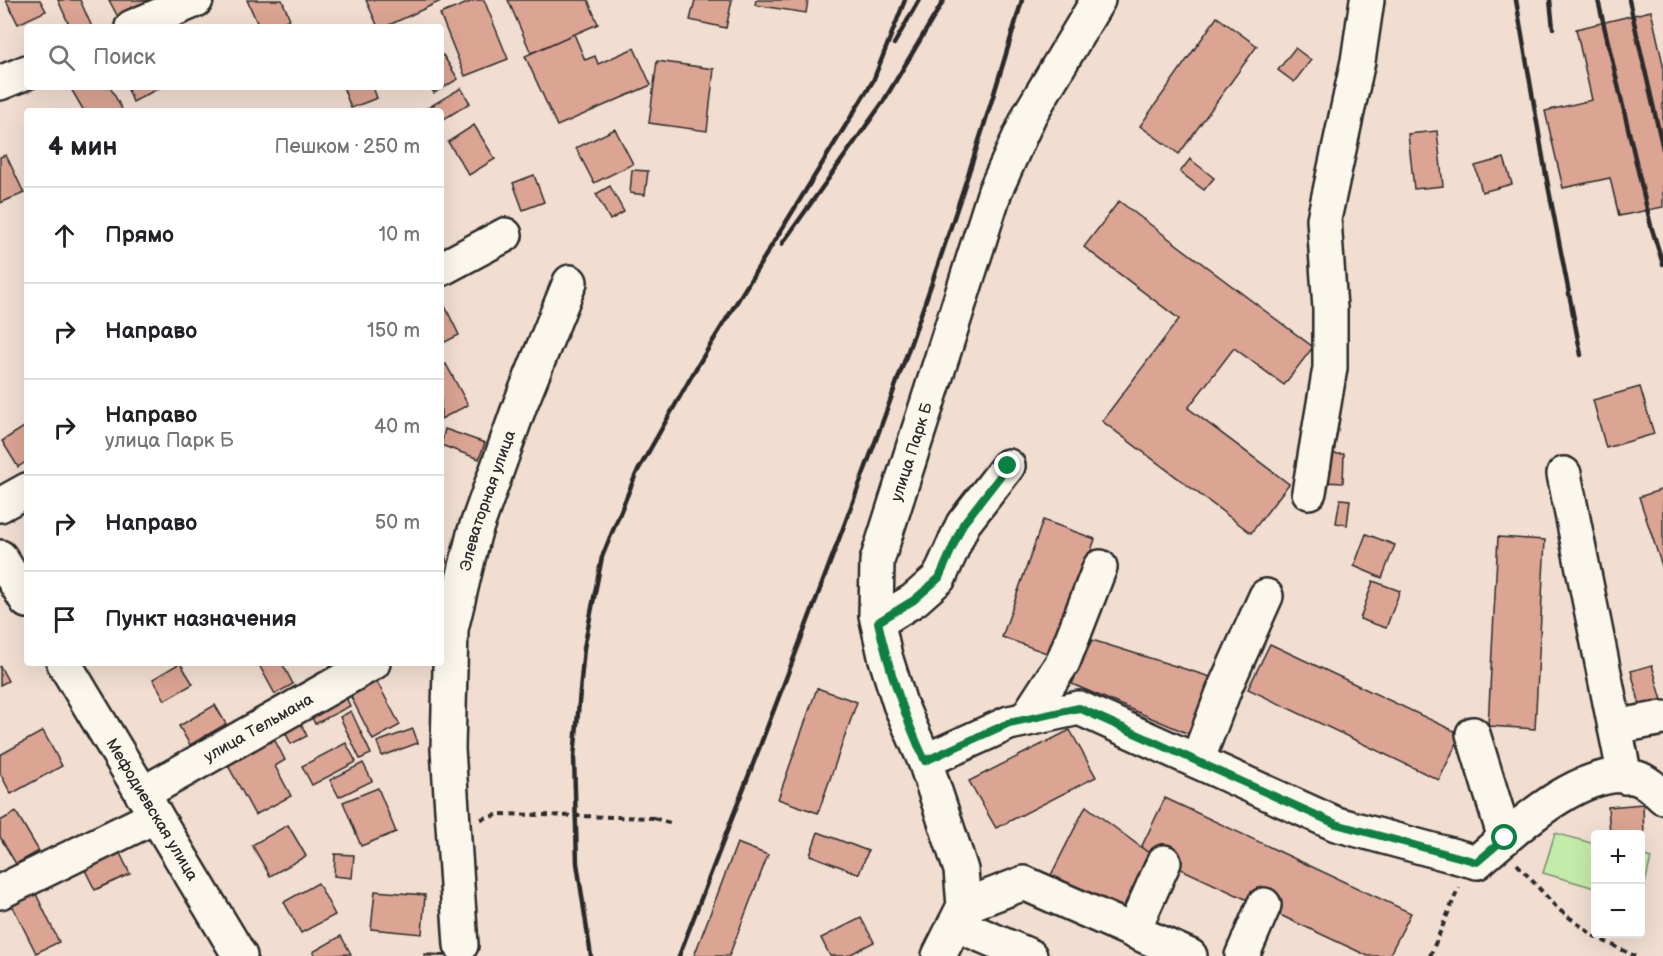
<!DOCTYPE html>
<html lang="ru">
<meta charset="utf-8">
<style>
:root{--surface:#fff;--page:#f6f6f6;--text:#202124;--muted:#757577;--line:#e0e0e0}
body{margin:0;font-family:"Balsamiq Sans",sans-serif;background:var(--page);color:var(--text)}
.controls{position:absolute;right:18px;bottom:18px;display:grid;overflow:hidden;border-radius:6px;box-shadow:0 6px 24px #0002}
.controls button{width:54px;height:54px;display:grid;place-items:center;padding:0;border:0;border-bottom:2px solid var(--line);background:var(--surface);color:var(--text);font:30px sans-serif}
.stop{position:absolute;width:18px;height:18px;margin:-14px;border:4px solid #0b8043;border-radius:50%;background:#fff}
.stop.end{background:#0b8043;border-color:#fff;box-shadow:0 2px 6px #0008}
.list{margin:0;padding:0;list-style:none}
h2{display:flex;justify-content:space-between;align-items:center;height:78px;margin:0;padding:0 24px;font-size:26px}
h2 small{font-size:20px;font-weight:400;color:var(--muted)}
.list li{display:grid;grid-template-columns:39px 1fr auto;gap:18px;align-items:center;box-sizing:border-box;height:96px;padding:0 24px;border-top:2px solid var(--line)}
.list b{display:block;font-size:22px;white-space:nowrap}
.list p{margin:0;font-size:20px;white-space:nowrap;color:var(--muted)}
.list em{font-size:20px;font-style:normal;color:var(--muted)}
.icon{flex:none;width:33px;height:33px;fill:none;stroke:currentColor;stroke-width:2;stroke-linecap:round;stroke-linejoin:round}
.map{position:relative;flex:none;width:1663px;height:956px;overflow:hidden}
.search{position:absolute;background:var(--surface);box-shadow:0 6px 24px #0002;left:24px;top:24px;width:420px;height:66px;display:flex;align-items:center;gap:15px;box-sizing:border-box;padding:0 21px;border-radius:6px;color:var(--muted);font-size:22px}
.panel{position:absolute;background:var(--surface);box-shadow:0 6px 24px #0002;left:24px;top:108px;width:420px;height:558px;border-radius:6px}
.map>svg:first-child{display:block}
.pitch{fill:#c3eca8;stroke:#778c6a;stroke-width:1.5}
.building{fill:#dba493;stroke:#2b2b2b;stroke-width:1.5}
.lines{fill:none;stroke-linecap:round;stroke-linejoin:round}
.minor-casing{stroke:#2b2b2b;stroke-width:38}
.major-casing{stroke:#2b2b2b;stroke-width:38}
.path{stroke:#2b2b2b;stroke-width:4;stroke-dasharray:6 4.5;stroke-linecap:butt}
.minor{stroke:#fbf7ec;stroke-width:33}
.major{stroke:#fbf7ec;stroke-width:33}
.rail{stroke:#2b2b2b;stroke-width:4.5}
.path-bridge{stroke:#2b2b2b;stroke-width:4;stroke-dasharray:6 4.5;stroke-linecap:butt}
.route{stroke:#0b8043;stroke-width:8}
.labels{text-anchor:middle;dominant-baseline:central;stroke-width:4.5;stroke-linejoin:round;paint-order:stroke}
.street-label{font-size:16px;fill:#2b2b2b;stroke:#fbf7ec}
</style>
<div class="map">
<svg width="1663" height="956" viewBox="0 0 1663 956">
<rect width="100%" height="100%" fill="#f1ded1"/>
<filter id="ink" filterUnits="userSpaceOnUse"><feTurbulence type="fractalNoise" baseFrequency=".0167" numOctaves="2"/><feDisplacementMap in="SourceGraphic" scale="12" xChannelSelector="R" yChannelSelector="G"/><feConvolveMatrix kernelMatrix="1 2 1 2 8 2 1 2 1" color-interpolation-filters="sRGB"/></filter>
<g filter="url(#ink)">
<g class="pitch">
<polygon points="1555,833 1595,844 1595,888 1543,873"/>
<polygon points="1641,855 1651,858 1641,900 1640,855"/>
</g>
<g class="building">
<polygon points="6,0 40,0 46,11 18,24"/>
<polygon points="58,0 80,0 92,27 70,27"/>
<polygon points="109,0 152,0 118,17"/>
<polygon points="247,0 282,0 290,19 271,27 259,27"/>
<polygon points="366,0 443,0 385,27 378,27"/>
<polygon points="475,0 484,0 508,59 465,76 440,14"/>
<polygon points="508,0 588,0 598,24 531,53"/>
<polygon points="695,0 732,0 726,28 690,20"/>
<polygon points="756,0 808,0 806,13 755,5"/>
<polygon points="1651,11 1663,64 1663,207 1619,216 1610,178 1563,188 1545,111 1592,100 1576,29"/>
<polygon points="1217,17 1257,46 1179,154 1140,126"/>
<polygon points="574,34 585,60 595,56 598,64 634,48 651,85 557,126 525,56"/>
<polygon points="1295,48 1311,60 1294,82 1278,70"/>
<polygon points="443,55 458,79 434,93 430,87 441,87 441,56"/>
<polygon points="657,61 714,69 707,131 649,123"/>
<polygon points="70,87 110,87 123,111 84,111"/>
<polygon points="127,87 161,87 133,102"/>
<polygon points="343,87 373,87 377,98 351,108"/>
<polygon points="461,88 470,103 441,121 441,111 427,111 426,109"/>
<polygon points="474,125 495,159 469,175 448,142"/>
<polygon points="615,129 633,164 594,183 576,148"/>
<polygon points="1437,131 1443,186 1414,189 1408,134"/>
<polygon points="6,155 24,193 0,203 0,157"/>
<polygon points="1504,158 1512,184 1482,192 1475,166"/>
<polygon points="1190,159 1214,178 1204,190 1180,172"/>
<polygon points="632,170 648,171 645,195 630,193"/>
<polygon points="534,175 544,202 523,210 513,183"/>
<polygon points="610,186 624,212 610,220 596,194"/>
<polygon points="1119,201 1313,347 1284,385 1234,348 1188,408 1289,484 1251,533 1102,421 1179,319 1084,247"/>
<polygon points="441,298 459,335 441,344"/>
<polygon points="446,364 468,405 441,419 441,367"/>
<polygon points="1640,387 1654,434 1606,448 1593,400"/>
<polygon points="27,425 27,461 18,467 2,441"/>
<polygon points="445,429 485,443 479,459 441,445"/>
<polygon points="1325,454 1344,454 1343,483 1323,482"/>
<polygon points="1663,489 1663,569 1639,497"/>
<polygon points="1340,499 1350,500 1347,525 1336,523"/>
<polygon points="1043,520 1095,539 1055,656 1002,637"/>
<polygon points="1366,534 1395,545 1382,578 1354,566"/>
<polygon points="1498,537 1545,540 1535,729 1488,726"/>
<polygon points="444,553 450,570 441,573 441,554"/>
<polygon points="1373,581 1400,591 1386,628 1360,619"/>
<polygon points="1092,640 1217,679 1196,737 1072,684"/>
<polygon points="1270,644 1461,734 1439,780 1248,689"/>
<polygon points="180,663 193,684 165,700 153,679"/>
<polygon points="258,663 282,663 293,684 275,694"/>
<polygon points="1652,665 1663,704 1643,717 1631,671"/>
<polygon points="0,666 8,681 0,685"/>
<polygon points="375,678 400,725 373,740 348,691"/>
<polygon points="817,688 857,702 818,813 778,799"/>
<polygon points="343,691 350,706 315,724 308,709"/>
<polygon points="215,705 226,724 190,745 179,726"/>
<polygon points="351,711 371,754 360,759 340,717"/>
<polygon points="297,716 307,736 291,744 281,724"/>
<polygon points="413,729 418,743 382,756 377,742"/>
<polygon points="1070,730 1096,777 996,828 969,781"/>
<polygon points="43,731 62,766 11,794 0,773 0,755"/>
<polygon points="271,733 285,760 275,766 291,796 255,815 224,758"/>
<polygon points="346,743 356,762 312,785 302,766"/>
<polygon points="363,763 372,781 339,797 330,780"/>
<polygon points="378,788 396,832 361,846 343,802"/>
<polygon points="1165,798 1411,913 1389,956 1368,956 1140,850"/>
<polygon points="1643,804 1644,837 1640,837 1640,834 1610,834 1608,807"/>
<polygon points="1086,806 1150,854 1119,915 1048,881"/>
<polygon points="16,812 39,851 16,864 0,837 0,821"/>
<polygon points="288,825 306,856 270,876 252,845"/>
<polygon points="818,832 868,851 859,874 810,855"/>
<polygon points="737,843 768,855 729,956 694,956"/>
<polygon points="116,845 130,874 95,890 81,862"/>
<polygon points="335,854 354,855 352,878 334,876"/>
<polygon points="318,883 335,915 301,933 284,902"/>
<polygon points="375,891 425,895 422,934 371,929"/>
<polygon points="36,894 59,942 36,953 12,905"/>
<polygon points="861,918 874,942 847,956 830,956 821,938"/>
<polygon points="341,936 351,954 316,956 313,952"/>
<polygon points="425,954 450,955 450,956 425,956"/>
</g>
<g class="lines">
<g class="minor-casing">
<g id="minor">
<polyline points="132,27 196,0"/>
<polyline points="0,83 27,72"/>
<polyline points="441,269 505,235"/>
<polyline points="1564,474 1625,777"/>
<polyline points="1309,492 1330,368 1330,309 1324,219 1358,61 1367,0"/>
<polyline points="0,505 27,490"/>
<polyline points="878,622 914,600 939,578 963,524 1008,466"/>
<polyline points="1026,719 1063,662 1100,567"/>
<polyline points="1615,727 1663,718"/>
<polyline points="1473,734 1505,838"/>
<path d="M925,761L1009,723L1079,708L1336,824L1477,862C1513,831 1585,762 1637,778C1647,781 1656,790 1663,797"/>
<polyline points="1197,761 1226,685 1266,596"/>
<path id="s1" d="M142,794L373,663"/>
<polyline points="0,892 156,816"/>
<polyline points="964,906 1024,883 1190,956"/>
<path id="s2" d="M955,924L964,906L961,870L925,761L900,704L885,656L876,615L877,561L995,191L1030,114L1098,0"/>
<polyline points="1133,931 1164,862"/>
<path id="s3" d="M461,945L448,749L451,629L474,534L520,405L570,282"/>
<polyline points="939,956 955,924 1030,956"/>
<polyline points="1242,956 1264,905"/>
</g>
</g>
<g class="major-casing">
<g id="major">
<polyline points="0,557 27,601"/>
<path id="s4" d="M64,663L240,956"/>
</g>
</g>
<g class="path">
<polyline points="654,818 673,824"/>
<polyline points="481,819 501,814"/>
<polyline points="1517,864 1558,909 1594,936 1635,956"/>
<polyline points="1430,956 1459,887"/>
</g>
<use href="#minor" class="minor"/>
<use href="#major" class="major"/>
<g class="rail">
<polyline points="1516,0 1546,175 1581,355"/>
<polyline points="1550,0 1553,28"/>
<polyline points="1598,0 1651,226 1663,264"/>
<polyline points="1629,0 1663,149"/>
<polyline points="894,44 919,0"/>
<polyline points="782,244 883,102 944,0"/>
<polyline points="591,956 577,863 574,757 584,648 602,557 636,474 695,370 873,81 905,0"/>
<path d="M679,956C800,640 928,325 1022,0"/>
</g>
<polyline class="path-bridge" points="501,814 654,818"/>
</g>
</g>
<g class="lines" filter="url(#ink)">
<path class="route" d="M1008,466L963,524L939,578L914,600L878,622C889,671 904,715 925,761L1009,723L1079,708L1336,824L1477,862L1505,838"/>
</g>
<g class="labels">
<g class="street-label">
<text stroke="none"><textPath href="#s2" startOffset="494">улица Парк Б</textPath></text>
<text stroke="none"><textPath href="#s3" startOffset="450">Элеваторная улица</textPath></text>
<text stroke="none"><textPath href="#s1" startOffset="134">улица Тельмана</textPath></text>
<text stroke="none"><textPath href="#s4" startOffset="171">Мефодиевская улица</textPath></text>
</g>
</g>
</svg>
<div class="controls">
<button>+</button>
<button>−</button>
</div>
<div class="stop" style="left:1505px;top:838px"></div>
<div class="stop end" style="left:1008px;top:466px"></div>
<div class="search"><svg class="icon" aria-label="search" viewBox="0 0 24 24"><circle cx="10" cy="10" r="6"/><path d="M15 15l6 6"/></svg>Поиск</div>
<section class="panel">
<h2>4 мин<small>Пешком · 250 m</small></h2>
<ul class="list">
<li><svg class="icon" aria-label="ahead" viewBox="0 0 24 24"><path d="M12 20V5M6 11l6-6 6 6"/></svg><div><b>Прямо</b></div><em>10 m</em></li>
<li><svg class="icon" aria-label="right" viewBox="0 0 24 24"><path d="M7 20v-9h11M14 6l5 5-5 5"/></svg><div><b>Направо</b></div><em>150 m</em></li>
<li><svg class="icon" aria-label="right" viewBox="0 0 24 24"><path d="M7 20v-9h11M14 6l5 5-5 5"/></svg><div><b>Направо</b><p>улица Парк Б</p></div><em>40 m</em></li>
<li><svg class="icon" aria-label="right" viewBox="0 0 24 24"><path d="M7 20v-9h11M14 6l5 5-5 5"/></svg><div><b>Направо</b></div><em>50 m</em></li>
<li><svg class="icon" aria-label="arrive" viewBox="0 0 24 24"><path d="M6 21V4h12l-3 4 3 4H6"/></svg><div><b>Пункт назначения</b></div></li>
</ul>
</section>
</div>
